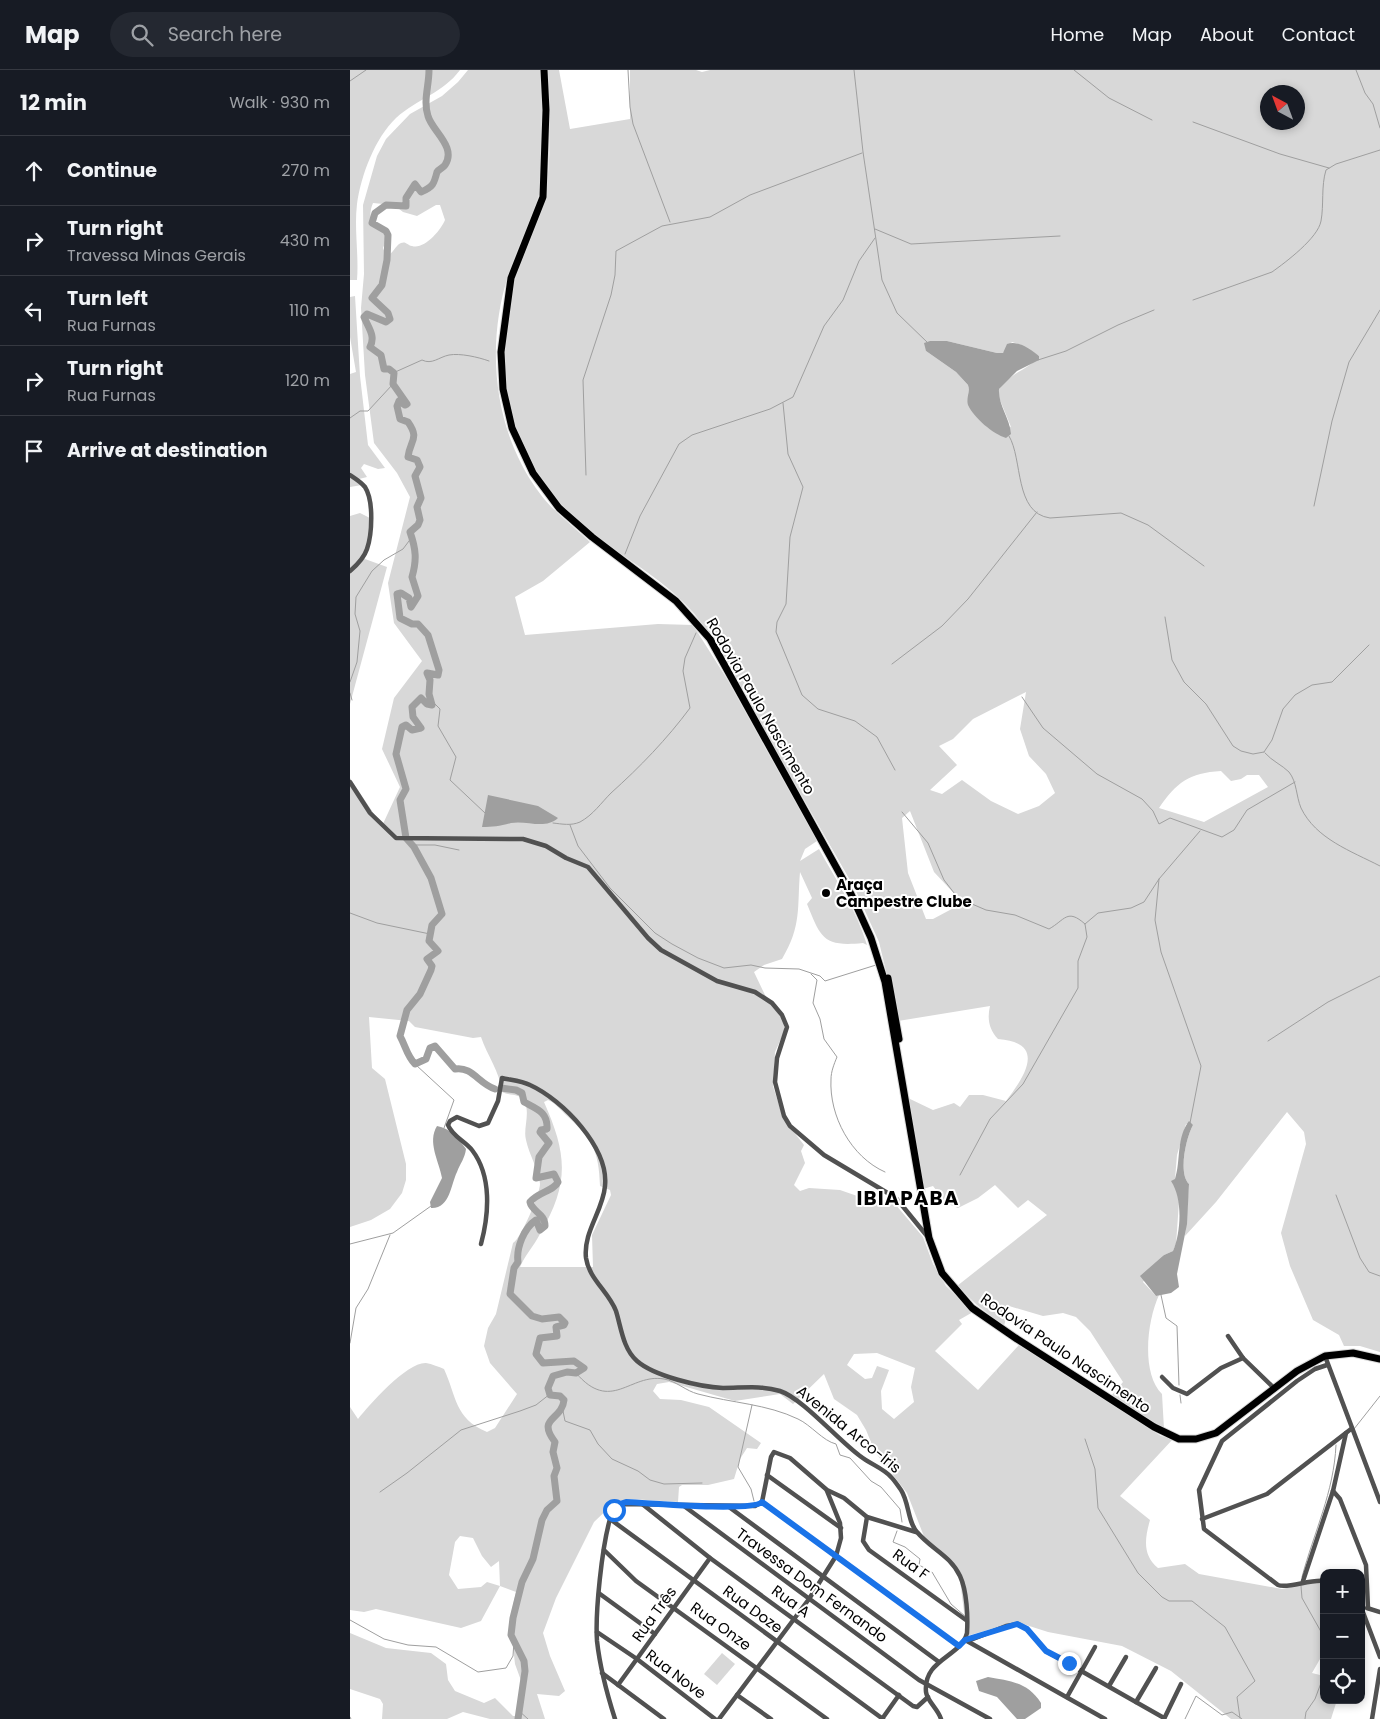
<!DOCTYPE html>
<meta charset="utf-8">
<style>
:root{--surface:#171b24;--page:#242831;--text:#f1f3f6;--muted:#9ea1a6;--line:#363941}
body{margin:0;font-family:Poppins,sans-serif;background:var(--page);color:var(--text)}
.controls{position:absolute;right:15px;bottom:15px;display:grid;overflow:hidden;border-radius:10px;box-shadow:0 2px 8px #0003}
.controls button{width:45px;height:45px;display:grid;place-items:center;padding:0;border:0;border-bottom:1px solid var(--line);background:var(--surface);color:var(--text);font:25px sans-serif}
.compass{position:absolute;left:910px;top:15px;width:45px;height:45px;border-radius:50%;background:var(--surface);box-shadow:0 2px 8px #0003;rotate:319deg}
.stop{position:absolute;width:15px;height:15px;margin:-11px;border:4px solid #1a73e8;border-radius:50%;background:#fff}
.stop.end{background:#1a73e8;border-color:#fff;box-shadow:0 1px 5px #0008}
.list{margin:0;padding:0;list-style:none}
h2{display:flex;justify-content:space-between;align-items:center;height:65px;margin:0;padding:0 20px;font-size:21px}
h2 small{font-size:16px;font-weight:400;color:var(--muted)}
.list li{display:grid;grid-template-columns:32px 1fr auto;gap:15px;align-items:center;box-sizing:border-box;height:70px;padding:0 20px;border-top:1px solid var(--line)}
.list b{display:block;font-size:19px;white-space:nowrap}
.list p{margin:0;font-size:16px;white-space:nowrap;color:var(--muted)}
.list em{font-size:16px;font-style:normal;color:var(--muted)}
.icon{flex:none;width:28px;height:28px;fill:none;stroke:currentColor;stroke-width:2;stroke-linecap:round;stroke-linejoin:round}
.map{position:relative;flex:none;width:1030px;height:1649px;overflow:hidden}
header{display:flex;align-items:center;gap:30px;box-sizing:border-box;height:70px;padding:0 25px;background:var(--surface);border-bottom:1px solid var(--line)}
header strong{font-size:24px}
nav{display:flex;gap:28px;margin-inline-start:auto;font-size:18px}
.search{width:350px;height:45px;background:var(--page);display:flex;align-items:center;gap:12px;box-sizing:border-box;padding:0 18px;border-radius:28px;color:var(--muted);font-size:19px}
main{display:flex}
aside{flex:1;background:var(--surface)}
.map>svg:first-child{display:block}
.green{fill:#d8d8d8;fill-rule:evenodd}
.water{fill:#9f9f9f}
.lines{fill:none;stroke-linecap:round;stroke-linejoin:round}
.stream{stroke:#9f9f9f;stroke-width:1}
.river{stroke:#9f9f9f;stroke-width:7}
.primary-casing{stroke:#dbdbdb;stroke-width:9}
.street{stroke:#515151;stroke-width:4.5}
.primary{stroke:#000;stroke-width:7}
.route{stroke:#1a73e8;stroke-width:6}
.poi-dot{fill:#000;stroke:#fff;stroke-width:2}
.labels{text-anchor:middle;dominant-baseline:central;stroke-width:4;stroke-linejoin:round;paint-order:stroke}
.street-label{font-size:15px;fill:#000;stroke:#fff}
.poi-label{font-size:15px;font-weight:bold;fill:#000;stroke:#fff;text-anchor:start}
.district-label{font-size:20px;font-weight:bold;letter-spacing:1px;fill:#000;stroke:#fff}
</style>
<header>
<strong>Map</strong>
<div class="search"><svg class="icon" aria-label="search" viewBox="0 0 24 24"><circle cx="10" cy="10" r="6"/><path d="M15 15l6 6"/></svg>Search here</div>
<nav><a>Home</a><a>Map</a><a>About</a><a>Contact</a></nav>
</header>
<main>
<aside>
<h2>12 min<small>Walk · 930 m</small></h2>
<ul class="list">
<li><svg class="icon" aria-label="ahead" viewBox="0 0 24 24"><path d="M12 20V5M6 11l6-6 6 6"/></svg><div><b>Continue</b></div><em>270 m</em></li>
<li><svg class="icon" aria-label="right" viewBox="0 0 24 24"><path d="M7 20v-9h11M14 6l5 5-5 5"/></svg><div><b>Turn right</b><p>Travessa Minas Gerais</p></div><em>430 m</em></li>
<li><svg class="icon" aria-label="left" viewBox="0 0 24 24"><path d="M17 20v-9H6M10 6l-5 5 5 5"/></svg><div><b>Turn left</b><p>Rua Furnas</p></div><em>110 m</em></li>
<li><svg class="icon" aria-label="right" viewBox="0 0 24 24"><path d="M7 20v-9h11M14 6l5 5-5 5"/></svg><div><b>Turn right</b><p>Rua Furnas</p></div><em>120 m</em></li>
<li><svg class="icon" aria-label="arrive" viewBox="0 0 24 24"><path d="M6 21V4h12l-3 4 3 4H6"/></svg><div><b>Arrive at destination</b></div></li>
</ul>
</aside>
<div class="map">
<svg width="1030" height="1649" viewBox="0 0 1030 1649">
<rect width="100%" height="100%" fill="#fff"/>
<g class="green">
<path d="M0,0H110C93,23 67,29 46,48C25,68 11,105 7,134C4,159 9,185 7,210H0Z"/>
<path d="M118,0H190C191,36 198,87 190,121C182,150 167,177 158,206C135,278 144,364 191,425C205,443 224,457 240,472L193,511L165,527L175,565L308,554L343,555L377,609L467,771L455,779L450,791L469,779C486,810 507,841 517,875L513,873C473,877 471,868 457,834L462,828L450,802C447,838 452,855 432,889L414,895L404,902L415,925L434,952V962L425,982L423,1016L433,1048L454,1075L451,1081L455,1093L444,1115L450,1121L459,1118L490,1120L513,1128L545,1134L573,1167L583,1194L596,1216L623,1242L609,1250L612,1254L585,1281L628,1320L669,1275L811,1366L823,1369L770,1426L800,1450C795,1468 792,1485 808,1498L835,1494L849,1504L932,1519L959,1513H974V1582L962,1603L974,1606V1630H987L981,1649H881L821,1601L772,1576L698,1562L670,1553L651,1556L617,1566L610,1510L597,1487L575,1469L557,1423L525,1382L516,1360L507,1345L484,1329L474,1304L443,1334L430,1324L385,1331L319,1312L307,1314L303,1321L310,1329L331,1330L359,1337L411,1373L407,1379L397,1378L390,1389L384,1409L358,1415H332L329,1417L328,1432L281,1429L265,1432L244,1452L206,1528L193,1563L200,1586L215,1621L209,1626L187,1624L195,1649H140L113,1642L97,1649H32L33,1634L30,1629L0,1619V1563L36,1578L81,1583L96,1594L98,1610L105,1621L134,1633L145,1628L163,1646H170L173,1616L165,1594L160,1549L166,1522L150,1516L131,1551L111,1558L26,1539L14,1542L0,1540V1337L8,1349C19,1335 57,1292 76,1293C82,1294 89,1297 94,1299C107,1327 104,1348 137,1362L145,1358L167,1324L140,1293L134,1276L138,1258L146,1244L163,1173C171,1169 190,1123 190,1114C189,1100 179,1085 176,1070C173,1059 180,1045 175,1032C171,1023 159,1026 152,1022C150,1002 137,985 131,967L123,968L65,957L59,951L19,947L22,998L35,1009L56,1094V1110L52,1123L40,1139L21,1150L0,1157V708L32,756L50,717L32,679L44,628L72,591L44,553L38,513L60,427L47,403L24,373L15,305L11,238L14,204L13,135L27,86L36,69L60,44L92,26L108,12ZM23,133L44,135L53,142L67,146L86,135H90L95,150C91,160 74,180 62,176C57,175 56,171 51,173C47,174 44,181 40,184L35,183L33,178L37,168C28,152 15,153 23,133ZM198,1030C205,1033 210,1039 216,1045C242,1069 249,1080 250,1116L260,1120L261,1125L242,1165L243,1197H170C175,1185 184,1176 190,1164C220,1113 217,1084 194,1032ZM527,1283L565,1298L561,1317L564,1332L544,1349L532,1339L531,1321L539,1300L527,1296L522,1308L515,1309L497,1295L504,1284ZM110,1466L123,1468L132,1486L141,1497L149,1491L150,1516L137,1512L131,1517L108,1519L99,1505L105,1472Z"/>
<path d="M197,0H209L220,59L280,49V0H346L352,2L360,0H1030V1282L1010,1276H994L989,1265L963,1250L940,1196L931,1163L956,1074L954,1062L937,1042L866,1132L835,1166L839,1114C828,1103 836,1068 843,1055L836,1054L827,1085L825,1109L829,1132L826,1174L823,1181L814,1185L793,1212L806,1226L809,1225C797,1251 791,1303 812,1324L814,1359L762,1325L773,1312L740,1261L726,1247L713,1243L693,1246L659,1236L654,1256L627,1235L607,1216L697,1145L678,1130L668,1138L645,1115L628,1128L608,1138L596,1133L583,1116L573,1119L558,1028L583,1040L604,1033L610,1037L619,1025H633L656,1031C675,1006 697,973 648,969C639,959 637,949 640,936L548,951L529,872L505,819L358,562C352,554 346,545 339,538C297,493 234,470 197,419C154,361 143,283 164,214C169,194 176,175 184,157C188,146 193,135 195,125C203,84 198,42 197,0ZM918,22H948V52H918ZM580,271H597L647,283H653L662,272L671,275L689,286C679,300 662,301 649,319L648,325L661,357L622,340L618,333V315L606,302L576,281ZM676,622L670,659L679,686L696,704L705,723L689,736L668,744L641,731L612,710L592,724L580,720L607,695L589,676L603,669L623,649ZM871,701L881,711L891,709L897,705H909L918,717L854,752L809,738C827,712 839,703 871,701ZM560,741L584,802L613,833L583,849H576L558,803L552,748Z"/>
<polygon points="5,226 10,306 18,375 35,398 28,399 14,394 11,398 17,407 5,410 12,415 0,417 0,304 6,302 0,267 0,227"/>
<polygon points="10,443 20,448 15,489 37,497 0,634 0,446"/>
<polygon points="372,1583 385,1594 367,1615 354,1604"/>
</g>
<g class="water">
<path d="M580,271H597L647,283H653L657,274C668,270 680,279 689,286V290L667,301L649,319C648,335 660,348 661,364L656,368C643,364 624,348 618,335C616,329 620,322 618,315L606,302L576,281L574,273Z"/>
<path d="M138,725L188,736L208,748C195,760 177,750 161,753C150,756 143,757 132,757Z"/>
<path d="M839,1051L843,1055C836,1068 828,1103 839,1114L837,1154L827,1204L829,1217L821,1223L806,1226L790,1206L814,1185L823,1181C831,1162 833,1129 821,1111L825,1109C831,1091 826,1068 839,1051Z"/>
<path d="M87,1056C100,1058 109,1069 116,1079C115,1088 110,1094 107,1102C101,1114 100,1139 81,1138L80,1132L92,1108C89,1091 77,1072 87,1056Z"/>
<path d="M638,1607C660,1611 678,1612 691,1633V1638L675,1649H667L647,1627L629,1621L626,1611Z"/>
</g>
<g class="lines">
<g class="stream">
<polyline points="278,0 280,37 283,54 320,152"/>
<polyline points="504,0 513,82 532,210 547,243 578,273"/>
<polyline points="724,0 759,28 802,50"/>
<polyline points="1006,0 1015,23 1023,34 1030,58"/>
<polyline points="0,11 16,0"/>
<polyline points="843,52 930,84 979,98"/>
<polyline points="525,159 561,174 710,166"/>
<path d="M843,230L922,202C936,192 968,168 971,151C974,135 971,116 976,100L986,94L1030,80"/>
<polyline points="688,290 716,281 768,255 804,240"/>
<path d="M43,303L72,290C82,295 89,287 99,285C110,283 128,287 139,291"/>
<polyline points="433,333 438,384 453,417 440,467 436,534 427,552 426,562 452,625 468,639 505,651 527,667 545,700"/>
<polyline points="0,348 10,341 18,341 43,314"/>
<path d="M659,366C673,389 664,443 700,448L771,443L798,455L854,496"/>
<polyline points="236,405 233,310 261,225 265,205 266,181 312,156 360,147 400,125 512,83"/>
<polyline points="964,436 982,351 999,292 1030,240"/>
<polyline points="275,484 290,446 329,374 342,365 420,339 443,327 474,256 493,230 509,191 525,168"/>
<polyline points="815,547 822,590 834,612 856,634 883,676 891,681 903,684 914,682"/>
<polyline points="542,594 592,556 618,529 687,442"/>
<polyline points="0,612 7,592 10,561 5,544 6,527 22,501 34,490 53,479 62,467"/>
<polyline points="0,623 2,630"/>
<polyline points="672,627 693,658 747,704 792,729 803,741 809,754 820,748 872,767 884,760 897,740 945,712"/>
<polyline points="82,631 90,639 88,656 106,687 100,710 135,743"/>
<polyline points="914,682 922,670 933,639 945,625 962,615 982,612 1019,575"/>
<path d="M915,683C922,691 932,695 939,702C947,712 946,726 951,738C966,769 1001,781 1030,796"/>
<path d="M552,742L578,773L594,810L608,828L636,840L665,845L699,859C715,850 717,838 735,854L737,867L728,891V918L673,1014L640,1049L610,1105"/>
<path d="M203,753C212,754 221,756 230,752C243,745 251,733 261,723C290,697 317,669 340,638L333,601L335,588L346,563"/>
<polyline points="220,755 228,776 260,818 305,863 322,874 348,888 374,898 401,895 415,898 449,899 470,906 475,911 526,895"/>
<polyline points="63,775 85,775 109,780"/>
<polyline points="809,809 805,850 811,882 851,996 840,1053"/>
<polyline points="0,843 27,853 80,864"/>
<polyline points="735,854 748,843 781,838 794,832 809,809 850,761"/>
<path d="M461,904L467,910L463,933L470,949L474,969L487,987C484,994 481,1002 481,1009C479,1046 501,1087 535,1102"/>
<polyline points="918,971 978,932 1030,906"/>
<polyline points="66,995 104,1030 94,1058"/>
<polyline points="986,1125 1010,1188 1019,1202 1030,1206"/>
<polyline points="0,1174 43,1163 81,1136"/>
<polyline points="811,1225 816,1248 827,1256 829,1315"/>
<polyline points="0,1273 6,1238 18,1219 40,1165"/>
<path d="M226,1303C261,1344 280,1303 314,1309C326,1311 336,1321 348,1324C382,1333 417,1334 448,1349C461,1355 473,1371 486,1374L490,1385L500,1388L521,1411L531,1417L550,1439L552,1452"/>
<polyline points="830,1325 831,1333"/>
<polyline points="402,1335 388,1397 401,1419 404,1431"/>
<polyline points="212,1336 215,1351 240,1360 248,1374 262,1389 288,1401 300,1410 314,1414 352,1413"/>
<polyline points="1004,1359 1030,1326"/>
<polyline points="735,1369 745,1399 748,1438 788,1503 812,1527 819,1531 842,1531 875,1557 905,1611 887,1627 890,1648"/>
<polyline points="30,1422 57,1403 111,1360 170,1341 186,1335 200,1324"/>
<polyline points="547,1461 543,1472 555,1477 570,1489 569,1495 582,1502 601,1534 616,1547"/>
<path d="M952,1507C964,1462 984,1422 986,1375"/>
<polyline points="951,1516 952,1528 974,1567"/>
<polyline points="0,1550 34,1569 58,1575 86,1577 128,1602 156,1598 163,1586 164,1571"/>
<polyline points="168,1640 178,1649"/>
<polyline points="0,1647 1,1649"/>
<polyline points="835,1649 846,1626 872,1645 882,1642 892,1649"/>
<polyline points="955,1649 956,1642 965,1629 974,1605"/>
</g>
<g class="river">
<path d="M79,0C79,16 73,31 78,46C82,61 107,77 95,95C93,98 89,99 87,102C84,114 83,117 71,122L65,114L56,128V136L36,135L25,143L22,153L36,161L38,165L37,190L32,215L22,228L38,243L40,249L36,252L17,244L14,247C18,257 26,266 20,277L31,285L34,299H39L44,303L43,314L57,334L55,335L49,331L47,336L50,349L58,352C70,369 60,370 58,387L67,390L70,397L65,406L71,428L67,437L70,450L68,455L60,462C66,479 67,490 62,507L68,526L61,537L59,528L51,523L47,524L50,548L62,554H68L78,565L89,600L88,605L77,603L80,610L79,624L82,635L77,634L71,628L62,637L63,647L71,658L62,660L56,655L52,657L46,684L56,719L50,730L56,768L64,777L81,808L92,844L82,855L79,871L88,881L77,889L82,896L81,900L70,924L57,940L50,966C56,977 57,986 65,994L76,989L80,978L85,976L105,999C122,996 129,1014 145,1019"/>
<path d="M151,1018L166,1020L172,1023L174,1032C187,1039 198,1042 197,1059L191,1060L190,1062L199,1073L189,1087L186,1108L204,1104L208,1112C204,1121 188,1122 180,1132C182,1142 195,1143 195,1156L190,1160L186,1150C174,1158 166,1178 168,1192L164,1198L160,1224L182,1246L192,1249L209,1247L215,1253L214,1255L206,1257L207,1266L190,1268L186,1284L193,1293L224,1291L234,1298L226,1303L217,1302L203,1306L198,1318L200,1325L210,1326L214,1330C212,1351 186,1347 205,1372L203,1382L207,1398L204,1406L207,1431L197,1440L192,1450L183,1489L172,1512L163,1548L161,1565L174,1591L175,1601L168,1649"/>
</g>
<g class="primary-casing">
<g id="primary">
<polyline points="194,0 196,40 193,127 161,208 151,282 153,319 162,358 183,403 209,438 242,467 326,531 360,569 501,824 521,868 535,912 579,1168 592,1203 622,1238 667,1269 804,1357 829,1369 846,1369 866,1363 947,1301 975,1286 1003,1283 1030,1289"/>
<polyline points="538,908 549,969"/>
</g>
</g>
<g class="street">
<path d="M0,405C6,409 11,412 15,417C24,431 22,464 17,479C14,488 7,495 0,501"/>
<polyline points="0,712 20,743 46,768 173,769 196,776 216,788 238,797 298,868 311,880 367,911 405,922 422,933 432,945 437,957 427,988 425,1012 434,1046 440,1056 474,1085 546,1128 577,1166"/>
<path d="M131,1174C139,1144 142,1106 122,1080C115,1071 102,1066 98,1055L100,1051L107,1047L129,1056L138,1053L148,1031L152,1008C161,1010 172,1011 180,1015C213,1030 259,1078 255,1116C253,1141 233,1162 236,1188C239,1209 259,1222 266,1241C271,1257 273,1279 287,1291C304,1306 350,1317 373,1318C393,1318 410,1315 430,1321C452,1328 489,1371 510,1386C520,1394 533,1398 541,1407C545,1411 548,1416 551,1420C559,1432 558,1453 567,1462C581,1479 600,1485 610,1506C617,1521 618,1547 617,1563C611,1587 573,1589 576,1622C577,1631 588,1639 591,1649"/>
<polyline points="878,1266 893,1288 925,1319"/>
<polyline points="975,1286 1030,1432"/>
<polyline points="812,1307 823,1318 837,1324 871,1298 893,1288"/>
<polyline points="417,1405 491,1458"/>
<polyline points="983,1421 990,1429 1016,1495 1018,1538"/>
<polyline points="412,1432 609,1576"/>
<polyline points="291,1433 360,1488 563,1636 567,1637 578,1627"/>
<polyline points="334,1436 569,1610 640,1649"/>
<polyline points="379,1437 589,1592"/>
<polyline points="517,1447 513,1471 519,1480 616,1550"/>
<polyline points="260,1449 533,1649"/>
<polyline points="852,1449 917,1424 1001,1359"/>
<polyline points="254,1480 286,1511 477,1649"/>
<polyline points="953,1511 983,1421 996,1363"/>
<path d="M974,1511C960,1509 938,1519 928,1515L854,1459L849,1420L872,1371L947,1311L965,1299L977,1295"/>
<polyline points="250,1524 305,1564"/>
<polyline points="1011,1537 1030,1587"/>
<polyline points="1017,1538 1030,1542"/>
<polyline points="247,1562 287,1589 365,1649"/>
<polyline points="617,1571 755,1649"/>
<polyline points="618,1571 656,1556 668,1554 677,1559 696,1581 814,1648"/>
<polyline points="252,1603 314,1649"/>
<polyline points="268,1615 360,1488"/>
<polyline points="759,1616 776,1587"/>
<polyline points="387,1625 421,1649"/>
<polyline points="717,1627 745,1577"/>
<polyline points="786,1632 806,1598"/>
<path d="M265,1649C257,1624 250,1598 247,1571C245,1542 252,1477 260,1449C261,1443 265,1438 270,1434L405,1436L412,1432L421,1387L424,1382L440,1388L477,1420L494,1428L517,1447L566,1462"/>
<polyline points="369,1649 459,1529 486,1486 491,1468 490,1453 477,1421"/>
<polyline points="532,1649 549,1625"/>
<polyline points="814,1649 831,1614"/>
<polyline points="1022,1649 1030,1599"/>
</g>
<use href="#primary" class="primary"/>
</g>
<g class="lines">
<path class="route" d="M264,1440L270,1434L276,1432C297,1433 402,1442 412,1432L609,1576L615,1570L667,1554L677,1559L696,1581L719,1593"/>
</g>
<circle class="poi-dot" cx="476" cy="823" r="5"/>
<g class="labels">
<g class="street-label">
<text transform="translate(411 636) rotate(60)">Rodovia Paulo Nascimento</text>
<text transform="translate(716 1283) rotate(34)">Rodovia Paulo Nascimento</text>
<text transform="translate(499 1359) rotate(39)">Avenida Arco-Íris</text>
<text transform="translate(561 1494) rotate(36)">Rua F</text>
<text transform="translate(462 1515) rotate(36)">Travessa Dom Fernando</text>
<text transform="translate(441 1531) rotate(36)">Rua A</text>
<text transform="translate(403 1539) rotate(36)">Rua Doze</text>
<text transform="translate(304 1544) rotate(-54)">Rua Três</text>
<text transform="translate(371 1556) rotate(36)">Rua Onze</text>
<text transform="translate(326 1604) rotate(37)">Rua Nove</text>
</g>
<g class="poi-label">
<text x="486" y="814">Araça<tspan x="486" dy="17">Campestre Clube</tspan></text>
</g>
<g class="district-label">
<text x="558" y="1128">IBIAPABA</text>
</g>
</g>
</svg>
<div class="controls">
<button>+</button>
<button>−</button>
<button><svg class="icon" aria-label="locate" viewBox="0 0 24 24"><circle cx="12" cy="12" r="6"/><path d="M12 2v4M12 18v4M2 12h4M18 12h4"/></svg></button>
</div>
<svg class="compass" viewBox="-18 -18 36 36"><path d="M0-13l5 13h-10z" fill="#e53935"/><path d="M0 13l5-13h-10z" fill="#9ea1a6"/></svg>
<div class="stop" style="left:264px;top:1440px"></div>
<div class="stop end" style="left:719px;top:1593px"></div>
</div>
</main>
